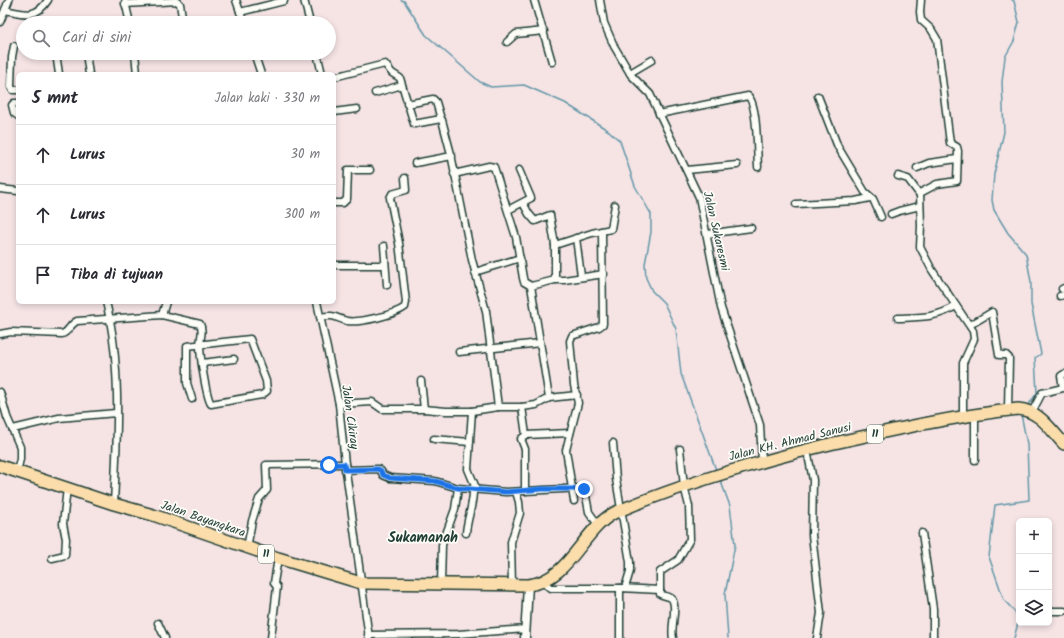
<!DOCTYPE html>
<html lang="id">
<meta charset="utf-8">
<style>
:root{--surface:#fff;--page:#f7f7f7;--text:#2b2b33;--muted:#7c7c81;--line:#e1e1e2}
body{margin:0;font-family:Kalam,sans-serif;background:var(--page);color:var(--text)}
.controls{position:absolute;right:12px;bottom:12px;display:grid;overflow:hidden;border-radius:6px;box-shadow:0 2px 6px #0003}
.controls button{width:36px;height:36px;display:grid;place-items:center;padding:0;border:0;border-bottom:1px solid var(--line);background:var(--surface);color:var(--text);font:20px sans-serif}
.stop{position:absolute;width:12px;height:12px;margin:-9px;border:3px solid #1a73e8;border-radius:50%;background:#fff}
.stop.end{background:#1a73e8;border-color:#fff;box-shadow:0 1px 4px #0008}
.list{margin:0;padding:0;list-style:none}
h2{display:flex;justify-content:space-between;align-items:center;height:52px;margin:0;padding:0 16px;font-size:17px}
h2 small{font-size:13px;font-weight:400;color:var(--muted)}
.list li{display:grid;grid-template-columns:26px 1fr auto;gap:12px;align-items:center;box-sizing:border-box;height:60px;padding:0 16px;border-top:1px solid var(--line)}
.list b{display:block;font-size:15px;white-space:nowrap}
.list em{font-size:13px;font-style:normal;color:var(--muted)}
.icon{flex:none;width:22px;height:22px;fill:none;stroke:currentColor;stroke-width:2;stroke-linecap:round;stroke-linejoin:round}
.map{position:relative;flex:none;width:1064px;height:638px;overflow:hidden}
.search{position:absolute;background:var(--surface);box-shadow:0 2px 6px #0003;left:16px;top:16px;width:320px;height:44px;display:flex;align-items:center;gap:10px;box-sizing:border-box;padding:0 14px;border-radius:22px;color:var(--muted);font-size:15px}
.panel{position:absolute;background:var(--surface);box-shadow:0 2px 6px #0003;left:16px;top:72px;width:320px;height:232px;border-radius:6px}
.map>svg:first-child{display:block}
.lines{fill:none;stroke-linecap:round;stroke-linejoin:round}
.stream{stroke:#6397a7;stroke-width:1.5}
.street-casing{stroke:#1f3d34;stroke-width:9}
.secondary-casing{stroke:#1f3d34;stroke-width:11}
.highway-casing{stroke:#1f3d34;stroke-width:14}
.street{stroke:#fdfcf7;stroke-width:6}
.secondary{stroke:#fdfcf7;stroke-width:8}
.highway{stroke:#faddab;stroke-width:11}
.route{stroke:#1a73e8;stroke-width:5}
.labels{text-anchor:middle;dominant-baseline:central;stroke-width:3.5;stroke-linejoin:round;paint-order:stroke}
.shield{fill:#fdfcf7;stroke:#62766e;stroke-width:1}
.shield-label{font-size:11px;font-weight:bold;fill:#1f3d34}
.street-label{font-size:12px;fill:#1f3d34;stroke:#fdfcf7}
.quarter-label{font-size:14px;font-weight:bold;fill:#1f3d34;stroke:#fdfcf7}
</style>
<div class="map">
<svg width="1064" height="638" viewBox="0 0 1064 638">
<rect width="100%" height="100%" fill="#f6e4e5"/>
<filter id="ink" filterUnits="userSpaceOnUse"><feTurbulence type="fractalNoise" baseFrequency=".025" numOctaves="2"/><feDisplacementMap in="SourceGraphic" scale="8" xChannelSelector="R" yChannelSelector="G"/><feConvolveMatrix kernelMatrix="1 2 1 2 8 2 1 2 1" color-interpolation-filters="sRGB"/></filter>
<g filter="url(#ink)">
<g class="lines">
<g class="stream">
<polyline points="401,0 404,1 426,35 480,82 491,87 524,85 565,103 609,131 620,141 635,186 651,214 651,232 645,264 646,278 652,291 664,303 676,329 681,374 716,470"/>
<polyline points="1012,0 1014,1 1019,22 1014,41 1005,57 1002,82 1004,132 994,174 992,200 994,210 1008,233 1026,254 1031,282 1031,304 1041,354 1035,358 1037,393 1027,407"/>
<polyline points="720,479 730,506 735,545 725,594 728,638"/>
<polyline points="1014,638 1018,623 1016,613 1004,600 989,557 995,505 1029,500 1027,444 1021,414"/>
</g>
<g class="street-casing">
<g id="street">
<polyline points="236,0 244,23"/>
<polyline points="304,0 310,23"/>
<polyline points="534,0 552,62"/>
<polyline points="600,0 604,23 614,46 631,75 650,94 699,197 721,308 760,425 762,461"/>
<polyline points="921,0 920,12 921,20 931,29 937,39 950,143 957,147 958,151 957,181 937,184 920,193 921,226 920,247 932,270 973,331 974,339 963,363 963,417"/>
<polyline points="125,2 130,23"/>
<polyline points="125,4 177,1 180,4 183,23"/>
<path d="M5,10C24,14 36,19 48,0"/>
<polyline points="240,12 284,1"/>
<polyline points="0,22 9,0"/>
<polyline points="507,42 516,34 544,31"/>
<polyline points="14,46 12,57 11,87 13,90 18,90"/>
<polyline points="56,53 59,74"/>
<polyline points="86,53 89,74"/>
<polyline points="135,53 137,74"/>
<polyline points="254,53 261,74"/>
<polyline points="317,53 322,74"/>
<polyline points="630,73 652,60"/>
<polyline points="334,77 385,64 392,73 400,78 414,124 441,119 442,120 451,154 472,260 486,311 498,407 522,407 526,435 570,433"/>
<polyline points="375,93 402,85"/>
<polyline points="818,96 838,147 865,192 873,199 881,217"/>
<polyline points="18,103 14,103 12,105 14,113 18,116"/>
<polyline points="407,104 433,99 436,102 441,119"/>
<polyline points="334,112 357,109"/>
<path d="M659,114L748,96C758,104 757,154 758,167"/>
<polyline points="415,163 452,156"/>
<polyline points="917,168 929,163 957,159"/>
<polyline points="687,170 737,165"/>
<polyline points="454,174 489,166 494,167 516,237 523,278 524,282 531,286"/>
<polyline points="898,176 908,179 920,195"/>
<polyline points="0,189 18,191"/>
<polyline points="334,203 343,203 347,199 348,170 370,170"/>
<polyline points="523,203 529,214 535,221 550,215 555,245"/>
<polyline points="796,204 855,201 870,198"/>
<polyline points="508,210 531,198 519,170"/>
<polyline points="891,214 899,211 920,206"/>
<polyline points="707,234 751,228"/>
<polyline points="576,238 581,276"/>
<polyline points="384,246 387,285"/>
<polyline points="334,265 384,265"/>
<polyline points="475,272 520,258"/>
<polyline points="555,280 555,245 592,233 611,229 615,205"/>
<polyline points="1062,289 1064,288"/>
<polyline points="1060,296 1064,295"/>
<path d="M106,302C122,365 117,439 114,504"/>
<polyline points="317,302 339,404 345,464 369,638"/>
<polyline points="162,315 166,302"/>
<path d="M320,317C335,314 335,318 347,321C359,323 395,315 405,307L406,302L399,243L390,198L392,194L406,190L405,178"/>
<path d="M898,318C921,317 936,318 956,306"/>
<polyline points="970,325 992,312 999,355 1006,355 1009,358 1008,410"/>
<path d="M0,334L11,332L62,334C69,332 70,324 77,321L162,315L200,324C204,331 200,338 200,345C200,356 206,396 211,404L262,395L267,391L266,381L250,339L187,346V383L192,399"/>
<polyline points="459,352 540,343"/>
<polyline points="202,363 234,359"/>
<polyline points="421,381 424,409"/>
<polyline points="0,392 7,417 20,447 20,459 17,472"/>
<polyline points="549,398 531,286 555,280 564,280 604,274"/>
<polyline points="339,404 372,402 382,409 424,409 446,411 472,411 498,407"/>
<polyline points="522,407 536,405 549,398 577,395"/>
<polyline points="472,411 468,469 476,488"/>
<polyline points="1032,412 1042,393 1063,388 1061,376 1064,374"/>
<polyline points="13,429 59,418 116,413"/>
<polyline points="434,439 470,442"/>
<polyline points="613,443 616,479 630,562 630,571 625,588"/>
<polyline points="807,450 813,480 812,535 821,613 817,638"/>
<polyline points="975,460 975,415"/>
<polyline points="345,470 378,469 381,471 383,475 390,478 435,481 458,488 506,492 582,488 585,491 589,512 599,526"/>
<polyline points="525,491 525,449 521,439 526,435"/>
<polyline points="574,501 566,450 578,403 574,385 570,341 572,336 599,327 603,324 602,231"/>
<path d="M466,533C467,518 474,504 473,488"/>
<polyline points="922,533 933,609 933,638"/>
<polyline points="247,548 252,521 259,499 267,490 266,465 345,464"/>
<polyline points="52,558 65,555 66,539 63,524 67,488"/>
<polyline points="543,583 551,588 620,588 660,590"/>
<polyline points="441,584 442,545 455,509 458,488"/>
<polyline points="512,585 511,542 520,513 519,502 516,492"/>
<polyline points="620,588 620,638"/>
<polyline points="1049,611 1064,611"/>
<polyline points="158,623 165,638"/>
<polyline points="368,635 458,634 526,629"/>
<polyline points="271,638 277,587 274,583 278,558"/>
<path d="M673,638C670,627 678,608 672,599C670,596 663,596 660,594V572L678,560L690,539L689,506L684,486L680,449"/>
</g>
</g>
<g class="secondary-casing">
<polyline id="secondary" points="525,638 528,585"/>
</g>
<g class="highway-casing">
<path id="highway" d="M0,466L114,504L153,515L278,558L361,583L528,585C569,581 582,530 614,513C684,483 757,462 830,444C892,430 955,416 1018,409C1040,411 1050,429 1064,444"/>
</g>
<use href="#street" class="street"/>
<use href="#secondary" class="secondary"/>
<use href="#highway" class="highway"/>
</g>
</g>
<g class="lines" filter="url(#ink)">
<polyline class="route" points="329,465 344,464 345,470 378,469 381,471 383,475 390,478 435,481 458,488 506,492 542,489 584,489"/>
</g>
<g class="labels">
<g class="shield">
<rect x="867" y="425" width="16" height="18" rx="3"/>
<rect x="258" y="545" width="16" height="18" rx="3"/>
</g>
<g class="shield-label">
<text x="875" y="434">11</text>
<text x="266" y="554">11</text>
</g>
<g class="street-label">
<text transform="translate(716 231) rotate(77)">Jalan Sukaresmi</text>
<text transform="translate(350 417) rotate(82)">Jalan Cikiray</text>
<text transform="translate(790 442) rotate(-14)">Jalan KH. Ahmad Sanusi</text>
<text transform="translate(203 519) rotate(19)">Jalan Bayangkara</text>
</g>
<g class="quarter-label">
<text x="423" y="538">Sukamanah</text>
</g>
</g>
</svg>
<div class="controls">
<button>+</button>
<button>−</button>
<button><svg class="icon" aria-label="layers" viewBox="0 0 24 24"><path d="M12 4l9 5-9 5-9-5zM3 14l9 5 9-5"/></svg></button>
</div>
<div class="stop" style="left:329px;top:465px"></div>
<div class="stop end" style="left:584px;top:489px"></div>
<div class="search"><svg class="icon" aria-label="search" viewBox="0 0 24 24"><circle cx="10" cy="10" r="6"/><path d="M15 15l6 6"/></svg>Cari di sini</div>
<section class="panel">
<h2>5 mnt<small>Jalan kaki · 330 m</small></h2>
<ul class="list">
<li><svg class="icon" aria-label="ahead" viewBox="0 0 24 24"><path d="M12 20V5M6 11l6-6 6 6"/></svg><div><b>Lurus</b></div><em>30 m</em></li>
<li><svg class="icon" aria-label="ahead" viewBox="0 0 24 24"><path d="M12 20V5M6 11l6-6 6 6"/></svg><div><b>Lurus</b></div><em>300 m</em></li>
<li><svg class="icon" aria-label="arrive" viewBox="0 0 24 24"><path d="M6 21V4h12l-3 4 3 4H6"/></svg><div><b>Tiba di tujuan</b></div></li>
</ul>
</section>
</div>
